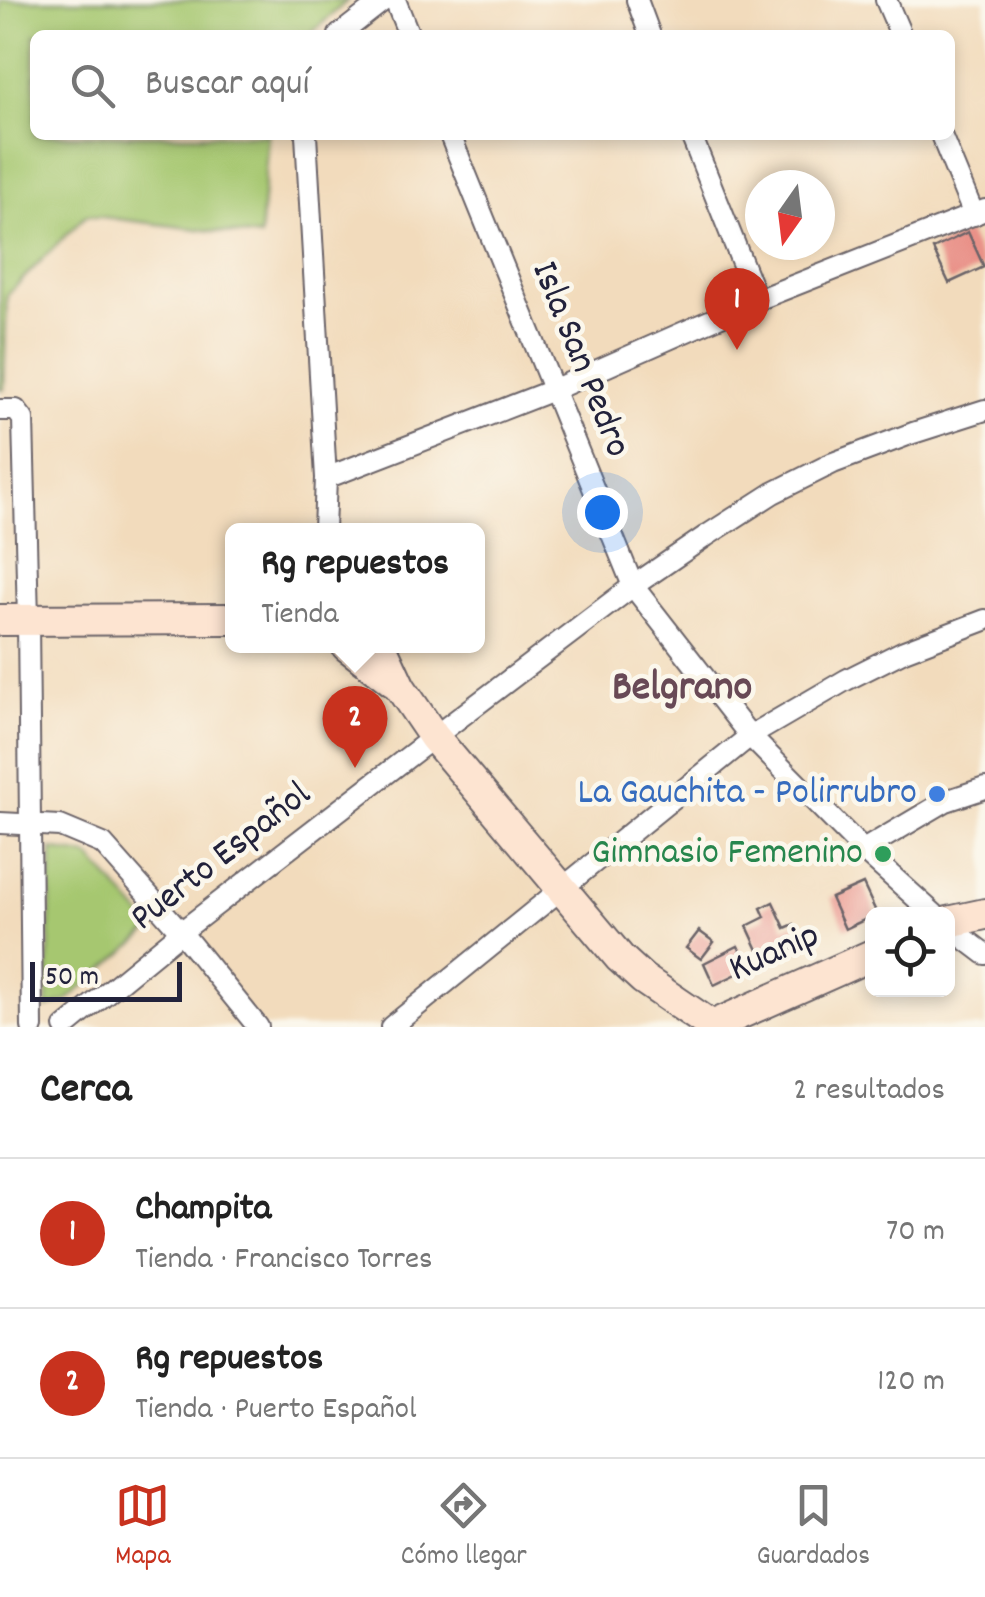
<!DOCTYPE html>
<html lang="es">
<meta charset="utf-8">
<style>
:root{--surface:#fff;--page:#f2f2f2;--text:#222;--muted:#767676;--line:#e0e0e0;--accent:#c8321e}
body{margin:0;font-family:Dekko,sans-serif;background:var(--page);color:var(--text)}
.controls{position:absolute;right:30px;bottom:30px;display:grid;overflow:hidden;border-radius:15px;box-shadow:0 5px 15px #0003}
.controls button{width:90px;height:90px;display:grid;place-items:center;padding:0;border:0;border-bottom:2px solid var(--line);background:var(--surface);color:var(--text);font:50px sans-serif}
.compass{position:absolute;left:745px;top:170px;width:90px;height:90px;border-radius:50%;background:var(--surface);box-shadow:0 5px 15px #0003;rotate:194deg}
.scale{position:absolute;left:30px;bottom:25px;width:152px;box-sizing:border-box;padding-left:10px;border:5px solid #22223b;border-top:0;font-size:28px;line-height:35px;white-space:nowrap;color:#22223b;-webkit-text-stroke:8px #fbf7ec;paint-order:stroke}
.you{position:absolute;left:602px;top:512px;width:35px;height:35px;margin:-25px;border:8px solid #fff;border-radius:50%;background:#1a73e8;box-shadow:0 0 0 15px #1a73e833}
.badge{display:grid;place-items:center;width:65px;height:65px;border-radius:50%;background:var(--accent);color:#fff;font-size:32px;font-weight:700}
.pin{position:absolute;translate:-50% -82px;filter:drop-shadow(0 2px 5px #0008)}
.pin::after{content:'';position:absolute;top:52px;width:35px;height:30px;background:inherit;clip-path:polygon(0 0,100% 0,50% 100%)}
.popup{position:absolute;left:225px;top:523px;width:260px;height:130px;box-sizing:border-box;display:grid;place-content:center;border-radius:15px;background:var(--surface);filter:drop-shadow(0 2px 8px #0005);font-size:32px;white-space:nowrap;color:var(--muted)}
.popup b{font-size:38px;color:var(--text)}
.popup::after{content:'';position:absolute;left:50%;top:100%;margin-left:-20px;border:20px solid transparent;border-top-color:var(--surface)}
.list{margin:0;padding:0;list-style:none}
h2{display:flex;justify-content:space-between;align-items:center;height:130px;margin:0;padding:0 40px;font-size:42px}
h2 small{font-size:32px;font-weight:400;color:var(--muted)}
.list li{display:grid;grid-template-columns:65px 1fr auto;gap:30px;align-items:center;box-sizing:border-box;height:150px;padding:0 40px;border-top:2px solid var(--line)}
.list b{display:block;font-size:38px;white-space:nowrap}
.list p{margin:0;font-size:32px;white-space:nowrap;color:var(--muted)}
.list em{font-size:32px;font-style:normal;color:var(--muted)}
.icon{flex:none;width:55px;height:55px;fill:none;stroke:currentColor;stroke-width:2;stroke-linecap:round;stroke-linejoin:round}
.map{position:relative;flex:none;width:985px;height:1027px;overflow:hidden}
.search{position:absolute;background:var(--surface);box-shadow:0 5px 15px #0003;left:30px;right:30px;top:30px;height:110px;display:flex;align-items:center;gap:25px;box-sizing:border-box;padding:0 35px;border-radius:15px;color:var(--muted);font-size:38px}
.sheet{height:430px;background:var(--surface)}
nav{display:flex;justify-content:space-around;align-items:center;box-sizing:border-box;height:140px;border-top:2px solid var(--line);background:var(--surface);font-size:28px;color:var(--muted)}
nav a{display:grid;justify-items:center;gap:5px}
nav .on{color:var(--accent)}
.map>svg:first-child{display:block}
.green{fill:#a6c76f;stroke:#647455;stroke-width:2.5}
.building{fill:#e99188}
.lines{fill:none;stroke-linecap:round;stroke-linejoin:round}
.minor-casing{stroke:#6b6368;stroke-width:24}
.secondary-casing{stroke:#6b6368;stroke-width:34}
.minor{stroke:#fff;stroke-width:20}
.secondary{stroke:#fde4d1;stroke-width:30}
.shop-dot{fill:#3f7fe0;stroke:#fbf7ec;stroke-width:4}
.leisure-dot{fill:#2e9e5b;stroke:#fbf7ec;stroke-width:4}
.labels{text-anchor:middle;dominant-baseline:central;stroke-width:9;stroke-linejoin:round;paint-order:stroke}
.street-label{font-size:38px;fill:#22223b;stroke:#fbf7ec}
.shop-label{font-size:38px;fill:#366cbe;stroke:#fbf7ec;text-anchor:end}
.leisure-label{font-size:38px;fill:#27864d;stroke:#fbf7ec;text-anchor:end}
.quarter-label{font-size:42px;font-weight:bold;fill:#684956;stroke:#fbf7ec}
</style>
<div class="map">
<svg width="985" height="1027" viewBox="0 0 985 1027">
<rect width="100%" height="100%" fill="#fbf7ec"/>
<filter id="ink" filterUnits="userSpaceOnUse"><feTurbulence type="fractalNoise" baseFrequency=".01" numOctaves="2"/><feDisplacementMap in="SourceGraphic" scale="20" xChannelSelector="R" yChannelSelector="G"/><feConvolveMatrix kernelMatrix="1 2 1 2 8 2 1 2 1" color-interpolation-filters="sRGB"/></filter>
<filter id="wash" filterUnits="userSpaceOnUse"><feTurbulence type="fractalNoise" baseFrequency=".0048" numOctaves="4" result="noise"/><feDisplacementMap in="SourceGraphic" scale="40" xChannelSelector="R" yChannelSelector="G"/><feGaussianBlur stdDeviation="2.25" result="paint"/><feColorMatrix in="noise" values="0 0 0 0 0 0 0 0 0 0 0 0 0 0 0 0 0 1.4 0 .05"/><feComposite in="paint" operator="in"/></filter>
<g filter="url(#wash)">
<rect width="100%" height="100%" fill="#f2dbbc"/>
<g class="green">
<polygon points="0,0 348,0 309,35 35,35 35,135 268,135 260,237 86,215 7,295 4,389 0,389"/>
<polygon points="52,849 89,856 153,928 66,1001 47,1008"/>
</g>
<g id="blocks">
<g class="building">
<polygon points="968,232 984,267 949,283 933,249"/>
<polygon points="863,884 877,914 845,929 831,898"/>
<polygon points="773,902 785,928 794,924 802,939 790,945 793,952 765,965 747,926 765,917 761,908"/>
<polygon points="699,931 714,942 701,959 686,948"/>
<polygon points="738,946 749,968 714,985 704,963"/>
</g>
</g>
</g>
<g filter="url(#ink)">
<use href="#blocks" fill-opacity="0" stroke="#6b6368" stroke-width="2.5"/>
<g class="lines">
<g class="minor-casing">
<g id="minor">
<polyline points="395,0 409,35"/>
<polyline points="637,0 650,35"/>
<polyline points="886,0 901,35"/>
<polyline points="339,35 384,0"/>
<polyline points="306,135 326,478 324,530"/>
<polyline points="450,135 633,586 750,736 863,850 934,914"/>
<polyline points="691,135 757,300"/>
<polyline points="941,135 974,215"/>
<polyline points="0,410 16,410 23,419 28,620 32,1027"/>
<polyline points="326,478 553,390 757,300 985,210"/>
<polyline points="0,823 60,826 103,844 181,932 258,1027"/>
<polyline points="863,850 946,801 985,788"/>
<polyline points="948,926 985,954"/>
<polyline points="65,1027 181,932 434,737 633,586 706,536 773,493 833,463 913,433 985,410"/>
<polyline points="391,1027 750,736 846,680 904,651 985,620"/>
</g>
</g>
<g class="secondary-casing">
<g id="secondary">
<polyline points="0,620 232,619"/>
<polyline points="347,646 394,682"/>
<polyline points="381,646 400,687 434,737 620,958 643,979 712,1026"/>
<polyline points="948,922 985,914"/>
<polyline points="710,1027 872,955"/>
</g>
</g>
<use href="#minor" class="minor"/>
<use href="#secondary" class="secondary"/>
</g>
</g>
<circle class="shop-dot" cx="937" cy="794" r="10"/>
<circle class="leisure-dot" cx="883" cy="854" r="10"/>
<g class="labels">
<g class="street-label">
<text transform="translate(579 360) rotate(68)">Isla San Pedro</text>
<text transform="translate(222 858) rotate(-38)">Puerto Español</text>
<text transform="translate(775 954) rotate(-24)">Kuanip</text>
</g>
<g class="shop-label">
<text x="917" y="794">La Gauchita - Polirrubro</text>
</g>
<g class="leisure-label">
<text x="863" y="854">Gimnasio Femenino</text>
</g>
<g class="quarter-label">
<text x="682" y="690">Belgrano</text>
</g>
</g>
</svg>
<div class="controls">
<button><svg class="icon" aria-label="locate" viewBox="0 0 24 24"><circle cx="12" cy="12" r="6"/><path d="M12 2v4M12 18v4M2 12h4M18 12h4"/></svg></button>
</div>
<svg class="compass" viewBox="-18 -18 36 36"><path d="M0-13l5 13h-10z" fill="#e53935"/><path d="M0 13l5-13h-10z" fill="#767676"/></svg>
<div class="scale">50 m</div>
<div class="you"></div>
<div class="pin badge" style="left:737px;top:350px">1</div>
<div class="pin badge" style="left:355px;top:768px">2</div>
<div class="popup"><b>Rg repuestos</b>Tienda</div>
<div class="search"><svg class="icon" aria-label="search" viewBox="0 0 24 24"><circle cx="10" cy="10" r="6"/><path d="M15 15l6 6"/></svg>Buscar aquí</div>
</div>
<section class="sheet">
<h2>Cerca<small>2 resultados</small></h2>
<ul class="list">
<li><span class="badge">1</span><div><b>Champita</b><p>Tienda · Francisco Torres</p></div><em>70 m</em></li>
<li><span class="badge">2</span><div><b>Rg repuestos</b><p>Tienda · Puerto Español</p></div><em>120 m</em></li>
</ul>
</section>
<nav>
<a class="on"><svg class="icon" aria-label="map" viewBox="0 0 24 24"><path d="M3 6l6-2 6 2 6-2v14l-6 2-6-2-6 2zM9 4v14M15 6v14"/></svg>Mapa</a>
<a><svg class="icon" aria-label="directions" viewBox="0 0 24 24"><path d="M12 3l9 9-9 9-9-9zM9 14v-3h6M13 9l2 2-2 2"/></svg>Cómo llegar</a>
<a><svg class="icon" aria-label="saved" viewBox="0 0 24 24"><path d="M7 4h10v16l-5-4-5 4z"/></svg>Guardados</a>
</nav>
